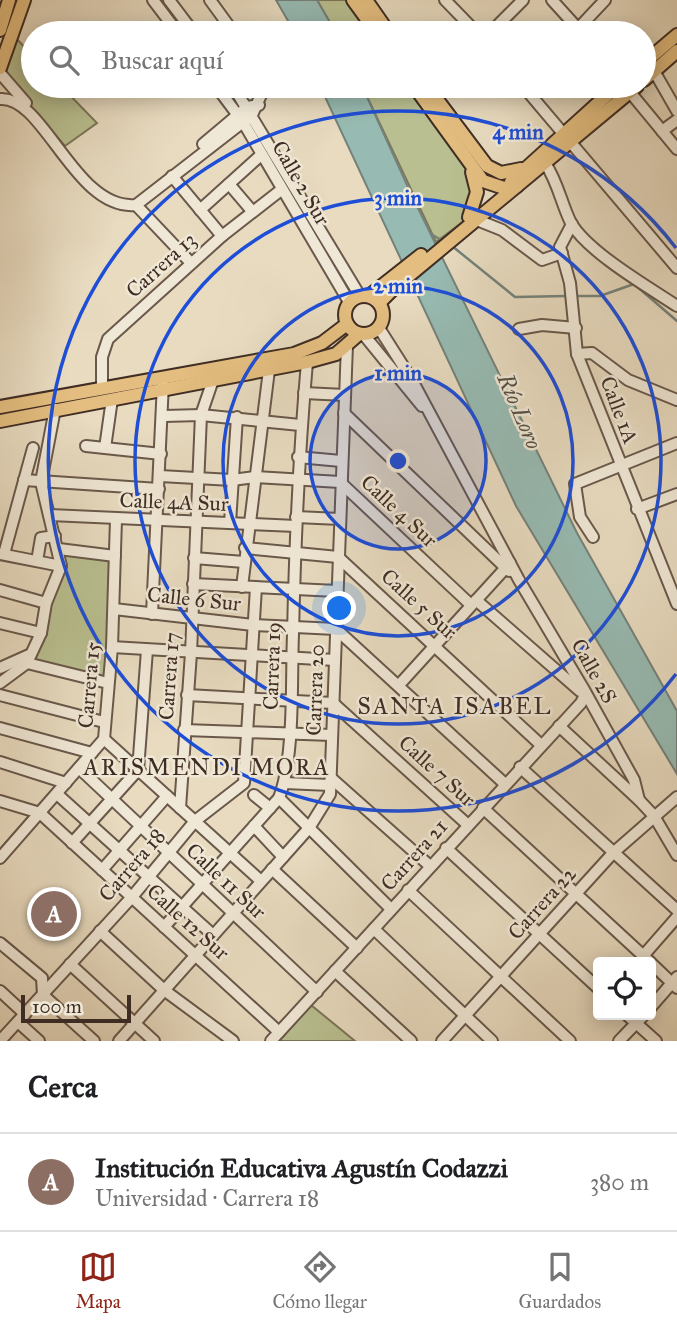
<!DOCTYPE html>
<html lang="es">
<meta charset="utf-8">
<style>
:root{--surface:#fff;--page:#f2f2f2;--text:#202124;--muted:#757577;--line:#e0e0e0;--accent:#8f2418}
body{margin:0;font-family:"IM FELL Great Primer",serif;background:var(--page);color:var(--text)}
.controls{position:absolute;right:21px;bottom:21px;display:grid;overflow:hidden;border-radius:7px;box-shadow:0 4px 18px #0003}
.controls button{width:63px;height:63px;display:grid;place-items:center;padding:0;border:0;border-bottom:2px solid var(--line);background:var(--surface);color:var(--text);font:35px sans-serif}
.scale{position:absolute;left:21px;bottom:18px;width:110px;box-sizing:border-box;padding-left:7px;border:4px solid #3f2d24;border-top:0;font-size:19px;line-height:24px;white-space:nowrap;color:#3f2d24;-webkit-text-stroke:5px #f0e8d6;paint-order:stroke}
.you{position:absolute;left:340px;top:609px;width:24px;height:24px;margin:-18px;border:5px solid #fff;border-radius:50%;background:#1a73e8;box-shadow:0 0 0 10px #1a73e833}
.badge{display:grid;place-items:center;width:46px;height:46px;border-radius:50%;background:var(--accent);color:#fff;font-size:23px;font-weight:700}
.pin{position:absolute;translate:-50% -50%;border:4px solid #fff;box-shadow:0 2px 7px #0006}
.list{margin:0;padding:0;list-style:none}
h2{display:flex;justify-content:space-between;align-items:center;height:91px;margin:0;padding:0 28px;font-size:30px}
h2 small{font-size:23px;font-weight:400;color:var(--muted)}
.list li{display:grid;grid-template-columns:46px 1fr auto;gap:21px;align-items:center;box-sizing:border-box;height:98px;padding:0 28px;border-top:2px solid var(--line)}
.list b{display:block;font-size:26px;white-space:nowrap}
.list p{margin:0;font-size:23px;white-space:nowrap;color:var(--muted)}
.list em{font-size:23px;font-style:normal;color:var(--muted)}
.icon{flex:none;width:38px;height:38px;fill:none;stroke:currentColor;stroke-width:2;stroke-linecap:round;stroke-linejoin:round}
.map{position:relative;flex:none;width:677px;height:1041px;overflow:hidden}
.search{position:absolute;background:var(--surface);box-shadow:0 4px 18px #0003;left:21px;right:21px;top:21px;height:77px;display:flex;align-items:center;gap:18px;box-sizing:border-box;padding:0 24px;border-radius:38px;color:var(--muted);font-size:26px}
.sheet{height:189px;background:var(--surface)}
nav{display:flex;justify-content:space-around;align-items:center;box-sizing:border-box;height:98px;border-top:2px solid var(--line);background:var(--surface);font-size:19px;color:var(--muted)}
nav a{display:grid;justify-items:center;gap:4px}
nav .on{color:var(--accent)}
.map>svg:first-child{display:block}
.green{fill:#b9bf90;stroke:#7c765a;stroke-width:2}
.water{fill:#97bbb3;stroke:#74827a;stroke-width:2}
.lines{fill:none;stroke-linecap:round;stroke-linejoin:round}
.stream{stroke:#74827a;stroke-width:2.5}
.minor-casing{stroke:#69584b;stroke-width:14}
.major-casing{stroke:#3f2d24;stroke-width:16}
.minor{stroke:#f0e8d6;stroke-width:10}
.major{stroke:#e4be80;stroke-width:12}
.ring{fill:none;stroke:#1d4ed8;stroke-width:3.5}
.labels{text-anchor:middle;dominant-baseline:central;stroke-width:5;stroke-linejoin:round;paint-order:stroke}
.street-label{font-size:21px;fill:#3f2d24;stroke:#f0e8d6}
.water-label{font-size:23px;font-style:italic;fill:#555048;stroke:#f0e8d6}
.neighbourhood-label{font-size:23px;letter-spacing:2px;fill:#3f2d24;stroke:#f0e8d6}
.centre{fill:#1d4ed8;stroke:#f0e8d6;stroke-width:3.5}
.ring-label{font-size:21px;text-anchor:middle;font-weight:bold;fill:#1d4ed8;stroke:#f0e8d6;stroke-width:5;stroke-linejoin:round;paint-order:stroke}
</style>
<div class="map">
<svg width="677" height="1041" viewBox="0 0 677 1041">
<rect width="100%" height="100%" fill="#e8dbc0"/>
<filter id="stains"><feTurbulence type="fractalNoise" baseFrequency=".00286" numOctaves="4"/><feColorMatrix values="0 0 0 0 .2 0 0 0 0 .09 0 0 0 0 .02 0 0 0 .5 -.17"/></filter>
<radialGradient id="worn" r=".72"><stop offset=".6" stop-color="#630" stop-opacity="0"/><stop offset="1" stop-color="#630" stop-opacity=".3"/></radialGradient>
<g class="green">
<polygon points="317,0 353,0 377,33 336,33"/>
<polygon points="13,35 33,56 33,86 61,86 97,123 65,146 0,73"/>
<polygon points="362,86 414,86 475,182 469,217 436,242"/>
<polygon points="59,549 115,556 108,683 27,663 61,566"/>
<polygon points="311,1005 355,1041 277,1041"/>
</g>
<g class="water">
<polygon points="276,0 317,0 336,33 295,33"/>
<polygon points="320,86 362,86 412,196 577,533 677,711 677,774 516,506"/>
</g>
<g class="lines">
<g class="stream">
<polyline points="431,234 443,241"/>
<polyline points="452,246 515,297 567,296"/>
<polyline points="574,296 600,296 634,284 677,321"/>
</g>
<g class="minor-casing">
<g id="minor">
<polyline points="153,0 178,33"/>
<polyline points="169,0 194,33"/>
<polyline points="210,0 234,33"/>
<polyline points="445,0 477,33"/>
<polyline points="552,0 582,33"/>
<polyline points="490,33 523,0"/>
<polyline points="574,33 605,0"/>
<polyline points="654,71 677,111"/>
<polyline points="0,73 26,103"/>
<polyline points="216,86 243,122 349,302"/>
<polyline points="233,86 360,296"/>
<polyline points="523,86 677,268"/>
<polyline points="625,86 677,149"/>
<path d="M0,99C44,95 75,211 136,205L252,115L265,86"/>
<polyline points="662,131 677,120"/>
<polyline points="203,144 247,107 259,105"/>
<path d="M545,163C558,182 561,203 571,223C588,252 648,287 677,306"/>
<polyline points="172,176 222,236"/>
<polyline points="229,184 252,211"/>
<polyline points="136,205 191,263"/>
<polyline points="200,210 261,155"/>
<polyline points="477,220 502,230 542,260 562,253"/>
<polyline points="572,224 560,247 570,283 577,354 677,604"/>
<polyline points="379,328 412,380 519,580 583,688 634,780 639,800"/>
<polyline points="519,329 542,325 576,328"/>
<polyline points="364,335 422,406"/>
<polyline points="577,354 592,353 628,380 677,400"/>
<polyline points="102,388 102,357 108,339 222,236 281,190"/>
<polyline points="304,393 345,395"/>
<polyline points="344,413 509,571"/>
<polyline points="164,416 201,415 300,425"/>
<polyline points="86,446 161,454"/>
<polyline points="105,448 112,399"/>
<polyline points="298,457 341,461"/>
<polyline points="160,476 232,480 255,477 340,482 471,605"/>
<polyline points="24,480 159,489"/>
<polyline points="637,509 677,494"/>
<polyline points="50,515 296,526"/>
<polyline points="296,517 340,519"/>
<polyline points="230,523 237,417"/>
<polyline points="593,537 580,517 575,484 677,443"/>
<polyline points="245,548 338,557 541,745"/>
<polyline points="59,549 115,556"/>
<polyline points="0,554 61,566"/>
<polyline points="4,554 33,448"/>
<polyline points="194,558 244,562"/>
<polyline points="37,561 41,538 55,536"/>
<polyline points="193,584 337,591"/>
<polyline points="242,587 269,370"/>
<polyline points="0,590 46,603"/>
<polyline points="476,600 580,691"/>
<polyline points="114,609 253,625 336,629 505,784"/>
<polyline points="152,614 163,383"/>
<polyline points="0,623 41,633"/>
<polyline points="112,647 335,660"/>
<polyline points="27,663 108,683"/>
<polyline points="0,668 29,655"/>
<polyline points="0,683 27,663 41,633 46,603 61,566 41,482 55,409"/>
<polyline points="399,685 510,563"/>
<polyline points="0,695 104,722"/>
<polyline points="187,695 333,703 468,825"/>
<polyline points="559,726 639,800 654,816 677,855"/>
<polyline points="0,728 92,753"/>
<polyline points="184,730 332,735"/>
<polyline points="104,739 261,881"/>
<polyline points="0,762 66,783"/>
<polyline points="520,767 677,910"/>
<polyline points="79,768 317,992"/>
<polyline points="331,778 430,866"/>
<polyline points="285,783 330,785"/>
<polyline points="57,794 213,935"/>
<polyline points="254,795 270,808"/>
<polyline points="279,798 391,909"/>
<polyline points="0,801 40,813 279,1032"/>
<polyline points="180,808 191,653 201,415 213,380"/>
<polyline points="483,808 650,962"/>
<polyline points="254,826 283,857"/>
<polyline points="72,843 138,770 147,650"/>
<polyline points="446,848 598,988"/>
<polyline points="0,858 104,739 112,647 116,519"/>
<polyline points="272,869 357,948"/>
<polyline points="102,870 167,796"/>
<polyline points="408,890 570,1041"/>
<path d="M164,927L279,798C295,756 291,681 293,634C295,543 299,453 307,362"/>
<polyline points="374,929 492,1041"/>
<polyline points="100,931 164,990 233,1041"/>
<polyline points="0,943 42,978 43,995 94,1041"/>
<polyline points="643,956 677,917"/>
<polyline points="651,963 677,988"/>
<polyline points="70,964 154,1041"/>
<polyline points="335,971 411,1041"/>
<polyline points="0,991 25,1014"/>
<polyline points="651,1007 677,977"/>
<polyline points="627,1015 656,1041"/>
<polyline points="18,1022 39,1041"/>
<polyline points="0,1041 132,897 195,821 244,783 256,587"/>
<polyline points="119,1041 309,828 330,794 347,345"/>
<polyline points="271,1041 581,703 585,695"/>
<polyline points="442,1041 613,853 677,797"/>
<polyline points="619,1041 644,1015"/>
</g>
</g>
<g class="major-casing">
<g id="major">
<polyline points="353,0 377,33"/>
<polyline points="366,0 389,33"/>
<polyline points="0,30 9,0"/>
<polyline points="644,63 677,35"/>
<polyline points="0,68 24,0"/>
<polyline points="644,80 677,51"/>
<polyline points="414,86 483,181 504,188 517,186"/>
<polyline points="427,86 487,166 501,173 521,169"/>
<polyline points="511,182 617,86"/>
<polyline points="469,217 477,192 472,172"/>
<circle cx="364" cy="315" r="19"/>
<polyline points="369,296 421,255"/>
<polyline points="379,303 393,289 637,86"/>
<polyline points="0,407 294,354 322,343 347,324"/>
<polyline points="0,421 307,362 336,354 359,334"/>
</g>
</g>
<use href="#minor" class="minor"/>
<use href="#major" class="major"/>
</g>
<circle cx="398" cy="461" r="88" fill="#1d4ed8" fill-opacity=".12"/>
<g class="ring">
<circle cx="398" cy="461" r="88"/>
<circle cx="398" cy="461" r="175"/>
<circle cx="398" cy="461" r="263"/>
<path d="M676 674A350 350 0 1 1 676 248"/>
</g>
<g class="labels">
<g class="street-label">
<text transform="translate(301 183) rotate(60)">Calle 2 Sur</text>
<text transform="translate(161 265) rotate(-42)">Carrera 13</text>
<text transform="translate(619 410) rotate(69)">Calle 1A</text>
<text transform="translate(174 502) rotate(2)">Calle 4A Sur</text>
<text transform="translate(399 511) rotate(43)">Calle 4 Sur</text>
<text transform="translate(194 599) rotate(6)">Calle 6 Sur</text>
<text transform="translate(419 604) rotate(42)">Calle 5 Sur</text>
<text transform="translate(272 666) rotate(-88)">Carrera 19</text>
<text transform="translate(594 671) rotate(61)">Calle 2S</text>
<text transform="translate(169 676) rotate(-86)">Carrera 17</text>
<text transform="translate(89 685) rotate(-85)">Carrera 15</text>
<text transform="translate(315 690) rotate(-88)">Carrera 20</text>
<text transform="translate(437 771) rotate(42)">Calle 7 Sur</text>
<text transform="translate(414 855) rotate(-48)">Carrera 21</text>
<text transform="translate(132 865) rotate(-49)">Carrera 18</text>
<text transform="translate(226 881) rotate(43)">Calle 11 Sur</text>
<text transform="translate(542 903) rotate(-48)">Carrera 22</text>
<text transform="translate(188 922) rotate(42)">Calle 12 Sur</text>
</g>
<g class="water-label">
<text transform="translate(520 411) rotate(67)">Río Loro</text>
</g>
<g class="neighbourhood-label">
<text x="455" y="706">SANTA ISABEL</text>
<text x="207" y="767">ARISMENDI MORA</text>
</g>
</g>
<circle cx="398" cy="461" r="10" class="centre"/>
<g class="ring-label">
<text x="518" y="139">4 min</text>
<text x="398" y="205">3 min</text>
<text x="398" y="293">2 min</text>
<text x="398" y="380">1 min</text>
</g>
<rect width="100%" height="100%" filter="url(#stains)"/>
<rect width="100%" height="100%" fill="url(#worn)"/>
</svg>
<div class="controls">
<button><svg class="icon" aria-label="locate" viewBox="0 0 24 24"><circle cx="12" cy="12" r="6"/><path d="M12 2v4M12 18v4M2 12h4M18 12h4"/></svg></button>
</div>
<div class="scale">100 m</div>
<div class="you"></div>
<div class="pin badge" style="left:54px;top:914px;background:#8d6e63">A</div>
<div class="search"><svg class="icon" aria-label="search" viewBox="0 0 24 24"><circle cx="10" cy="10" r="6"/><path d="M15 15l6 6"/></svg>Buscar aquí</div>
</div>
<section class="sheet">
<h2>Cerca<small></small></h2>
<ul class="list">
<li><span class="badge" style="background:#8d6e63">A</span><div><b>Institución Educativa Agustín Codazzi</b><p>Universidad · Carrera 18</p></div><em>380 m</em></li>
</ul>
</section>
<nav>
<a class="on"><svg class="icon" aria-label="map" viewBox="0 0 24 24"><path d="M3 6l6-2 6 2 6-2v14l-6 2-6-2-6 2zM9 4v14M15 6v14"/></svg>Mapa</a>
<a><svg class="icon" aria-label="directions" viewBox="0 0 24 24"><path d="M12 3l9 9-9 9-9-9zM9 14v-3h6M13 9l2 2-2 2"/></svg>Cómo llegar</a>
<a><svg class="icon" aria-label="saved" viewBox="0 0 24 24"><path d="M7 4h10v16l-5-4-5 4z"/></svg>Guardados</a>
</nav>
